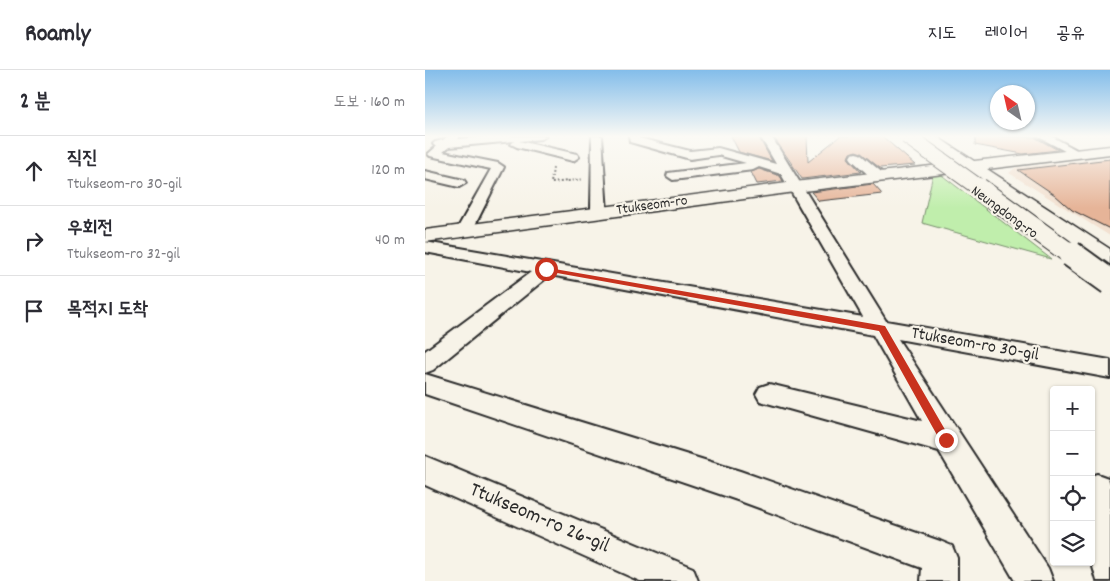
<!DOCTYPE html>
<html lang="ko">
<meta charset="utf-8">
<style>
:root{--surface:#fff;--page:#f7f7f7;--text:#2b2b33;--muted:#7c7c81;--line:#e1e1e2}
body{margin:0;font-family:Dekko,"Poor Story",sans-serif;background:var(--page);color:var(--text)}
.controls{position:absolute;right:15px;bottom:15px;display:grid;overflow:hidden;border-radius:5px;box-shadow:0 1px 4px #0004}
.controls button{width:45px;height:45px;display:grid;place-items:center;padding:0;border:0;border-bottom:1px solid var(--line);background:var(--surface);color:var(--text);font:25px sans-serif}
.compass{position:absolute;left:565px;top:15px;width:45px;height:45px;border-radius:50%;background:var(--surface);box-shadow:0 1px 4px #0004;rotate:326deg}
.stop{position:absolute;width:15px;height:15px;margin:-11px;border:4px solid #c8321e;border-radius:50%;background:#fff}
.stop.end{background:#c8321e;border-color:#fff;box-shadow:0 1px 5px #0008}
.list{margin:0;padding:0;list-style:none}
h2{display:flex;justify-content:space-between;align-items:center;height:65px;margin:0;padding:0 20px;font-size:21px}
h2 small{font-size:16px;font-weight:400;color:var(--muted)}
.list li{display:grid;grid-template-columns:32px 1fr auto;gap:15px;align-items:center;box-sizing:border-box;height:70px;padding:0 20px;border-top:1px solid var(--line)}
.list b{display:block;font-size:19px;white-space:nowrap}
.list p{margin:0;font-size:16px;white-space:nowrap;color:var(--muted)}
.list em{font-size:16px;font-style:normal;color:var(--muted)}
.icon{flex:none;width:28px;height:28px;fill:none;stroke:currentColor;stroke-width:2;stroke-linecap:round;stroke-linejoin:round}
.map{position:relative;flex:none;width:685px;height:511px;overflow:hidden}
header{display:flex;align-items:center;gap:30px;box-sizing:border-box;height:70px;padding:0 25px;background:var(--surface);border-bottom:1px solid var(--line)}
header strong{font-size:24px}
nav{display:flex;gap:28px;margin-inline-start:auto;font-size:18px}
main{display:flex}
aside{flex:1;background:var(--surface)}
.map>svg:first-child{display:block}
.built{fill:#f2e0d0}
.green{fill:#c0eeac;stroke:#768c6c}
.building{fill:#e6b498;stroke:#2b2b2b}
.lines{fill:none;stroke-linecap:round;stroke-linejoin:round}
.minor-casing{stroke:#2b2b2b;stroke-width:4}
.secondary-casing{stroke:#2b2b2b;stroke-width:3}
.path{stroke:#2b2b2b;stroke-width:2;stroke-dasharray:2 2;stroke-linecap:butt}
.minor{fill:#f7f3e8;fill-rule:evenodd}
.secondary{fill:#f7f3e8;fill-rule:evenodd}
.rail-far2-casing{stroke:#2b2b2b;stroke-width:3}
.rail-far1-casing{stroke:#2b2b2b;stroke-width:4}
.rail-casing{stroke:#2b2b2b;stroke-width:5.5}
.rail-far2{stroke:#f7f3e8;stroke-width:2;stroke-dasharray:6;stroke-linecap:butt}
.rail-far1{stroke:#f7f3e8;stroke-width:2.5;stroke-dasharray:8;stroke-linecap:butt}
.rail{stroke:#f7f3e8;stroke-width:4;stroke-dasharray:11;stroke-linecap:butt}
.trunk-bridge-far2-casing{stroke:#2b2b2b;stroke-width:18;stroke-linecap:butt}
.trunk-bridge-far1-casing{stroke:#2b2b2b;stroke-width:22;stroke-linecap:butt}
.trunk-bridge-casing{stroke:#2b2b2b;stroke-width:29;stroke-linecap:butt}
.trunk-bridge-far2{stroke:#f7f3e8;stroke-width:16}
.trunk-bridge-far1{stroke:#f7f3e8;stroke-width:20}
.trunk-bridge{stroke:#f7f3e8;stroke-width:25}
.route{fill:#c8321e}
.labels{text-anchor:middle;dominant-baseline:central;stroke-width:4.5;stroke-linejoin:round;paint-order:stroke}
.far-street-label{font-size:15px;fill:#2b2b2b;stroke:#f7f3e8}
.street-label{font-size:18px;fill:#2b2b2b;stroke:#f7f3e8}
.near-street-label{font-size:21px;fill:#2b2b2b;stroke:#f7f3e8}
</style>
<header>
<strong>Roamly</strong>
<nav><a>지도</a><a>레이어</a><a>공유</a></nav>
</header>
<main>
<aside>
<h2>2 분<small>도보 · 160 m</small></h2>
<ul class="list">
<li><svg class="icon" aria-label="ahead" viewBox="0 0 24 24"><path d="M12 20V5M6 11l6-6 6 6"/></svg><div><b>직진</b><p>Ttukseom-ro 30-gil</p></div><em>120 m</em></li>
<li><svg class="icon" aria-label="right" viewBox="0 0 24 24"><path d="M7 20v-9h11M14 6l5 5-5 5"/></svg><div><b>우회전</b><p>Ttukseom-ro 32-gil</p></div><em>40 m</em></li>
<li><svg class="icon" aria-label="arrive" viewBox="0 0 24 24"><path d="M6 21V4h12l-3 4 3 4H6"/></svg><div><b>목적지 도착</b></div></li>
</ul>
</aside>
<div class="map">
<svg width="685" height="511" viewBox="0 0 685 511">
<rect width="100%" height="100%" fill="#f7f3e8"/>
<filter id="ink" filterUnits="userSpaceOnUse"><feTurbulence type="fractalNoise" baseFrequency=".02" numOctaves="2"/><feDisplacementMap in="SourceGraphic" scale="10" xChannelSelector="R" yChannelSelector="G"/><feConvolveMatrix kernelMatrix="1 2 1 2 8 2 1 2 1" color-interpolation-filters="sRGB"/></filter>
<g filter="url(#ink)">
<polygon class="built" points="685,87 685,166 584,103 590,98"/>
<polygon class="green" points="514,103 626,189 497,153 508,104"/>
<g class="building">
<polygon points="306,66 333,66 347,91 314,82"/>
<polygon points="348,66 382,66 383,92 415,66 457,66 490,95 455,98 436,83 431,81 425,83 423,88 436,102 377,109"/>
<polygon points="551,66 609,67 633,80 598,84 550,75"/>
<polygon points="685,89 685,159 647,140 630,125 593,100"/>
<polygon points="334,99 355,106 358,111 332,114 326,102"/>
<polygon points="448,114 457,124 394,131 386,122"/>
</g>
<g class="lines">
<g class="minor-casing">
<g id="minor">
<polygon points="23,66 35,66 33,69 69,66 121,66 116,69 94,71 152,84 154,87 148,91 92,77 86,74 89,71 24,77 18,82 73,93 79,97 47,161 45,164 33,164 31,161 66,99 5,86 3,84 11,77 8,74 10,72 18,70"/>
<polygon points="167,66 177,66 182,143 179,146 169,146 166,143"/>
<polygon points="204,66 214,66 214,68 265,81 293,78 351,94 335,66 346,66 461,251 685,290 685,308 473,269 623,498 628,511 590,511 514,381 335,331 331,324 335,317 344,314 497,351 448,265 125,205 8,300 0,303 0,281 106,202 0,182 0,172 438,247 356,104 334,97 328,100 248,110 242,106 243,103 321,93 293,85 265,89 205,72"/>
<polygon points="612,66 626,66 659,84 657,86 649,86"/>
<polygon points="431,83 435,84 459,104 461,107 459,110 449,110 427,90 425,87 427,84"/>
<polygon points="0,101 39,110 41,113 34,117 0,109"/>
<polygon points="0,304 315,401 515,471 527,476 532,488 532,511 496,511 497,498 315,431 0,324"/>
<polygon points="0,386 268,498 273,511 215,511 0,415"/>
<polygon points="672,404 683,408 685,414 685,511 672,511 666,490 666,406"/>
</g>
</g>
<g class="secondary-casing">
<polygon id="secondary" points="494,66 511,66 549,91 685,76 685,84 562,99 685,179 685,196 677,194 543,101 370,122 0,172 0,160 370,112 531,93"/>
</g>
<polyline class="path" points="128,98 126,113 158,109"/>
<use href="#minor" class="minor"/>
<use href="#secondary" class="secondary"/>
<g class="rail-far2-casing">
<polyline id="rail-far2" points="483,66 558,119"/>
</g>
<g class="rail-far1-casing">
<polyline id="rail-far1" points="556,118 652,186"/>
</g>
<g class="rail-casing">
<polyline id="rail" points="650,184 685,209"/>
</g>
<use href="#rail-far2" class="rail-far2"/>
<use href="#rail-far1" class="rail-far1"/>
<use href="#rail" class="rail"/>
<g class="trunk-bridge-far2-casing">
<polyline id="trunk-bridge-far2" points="482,66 556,119"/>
</g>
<g class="trunk-bridge-far1-casing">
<polyline id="trunk-bridge-far1" points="554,118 648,186"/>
</g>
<g class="trunk-bridge-casing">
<polyline id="trunk-bridge" points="646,184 685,212"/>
</g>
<use href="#trunk-bridge-far2" class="trunk-bridge-far2"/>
<use href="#trunk-bridge-far1" class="trunk-bridge-far1"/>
<use href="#trunk-bridge" class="trunk-bridge"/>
</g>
</g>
<linearGradient id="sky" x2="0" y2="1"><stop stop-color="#83bdea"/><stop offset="0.48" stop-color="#fbfaf5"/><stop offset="1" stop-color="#fbfaf5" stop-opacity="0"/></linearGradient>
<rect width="685" height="138" fill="url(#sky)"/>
<polygon class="route" points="118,197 460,256 526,370 521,375 517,374 454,261 121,201 118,200"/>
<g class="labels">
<g class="far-street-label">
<text transform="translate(227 136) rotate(-8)">Ttukseom-ro</text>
<text transform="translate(579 143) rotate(36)">Neungdong-ro</text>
</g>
<g class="street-label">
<text transform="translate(550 275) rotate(10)">Ttukseom-ro 30-gil</text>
</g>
<g class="near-street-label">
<text transform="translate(114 449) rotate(23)">Ttukseom-ro 26-gil</text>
</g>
</g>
</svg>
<div class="controls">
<button>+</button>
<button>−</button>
<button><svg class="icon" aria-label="locate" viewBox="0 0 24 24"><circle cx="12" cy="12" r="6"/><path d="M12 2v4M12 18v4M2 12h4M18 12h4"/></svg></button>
<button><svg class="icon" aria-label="layers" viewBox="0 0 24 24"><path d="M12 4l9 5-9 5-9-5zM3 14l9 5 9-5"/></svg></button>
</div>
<svg class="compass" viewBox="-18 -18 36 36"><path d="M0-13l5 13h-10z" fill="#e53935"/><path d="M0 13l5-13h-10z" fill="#7c7c81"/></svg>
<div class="stop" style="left:121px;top:199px"></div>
<div class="stop end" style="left:521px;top:370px"></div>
</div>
</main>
